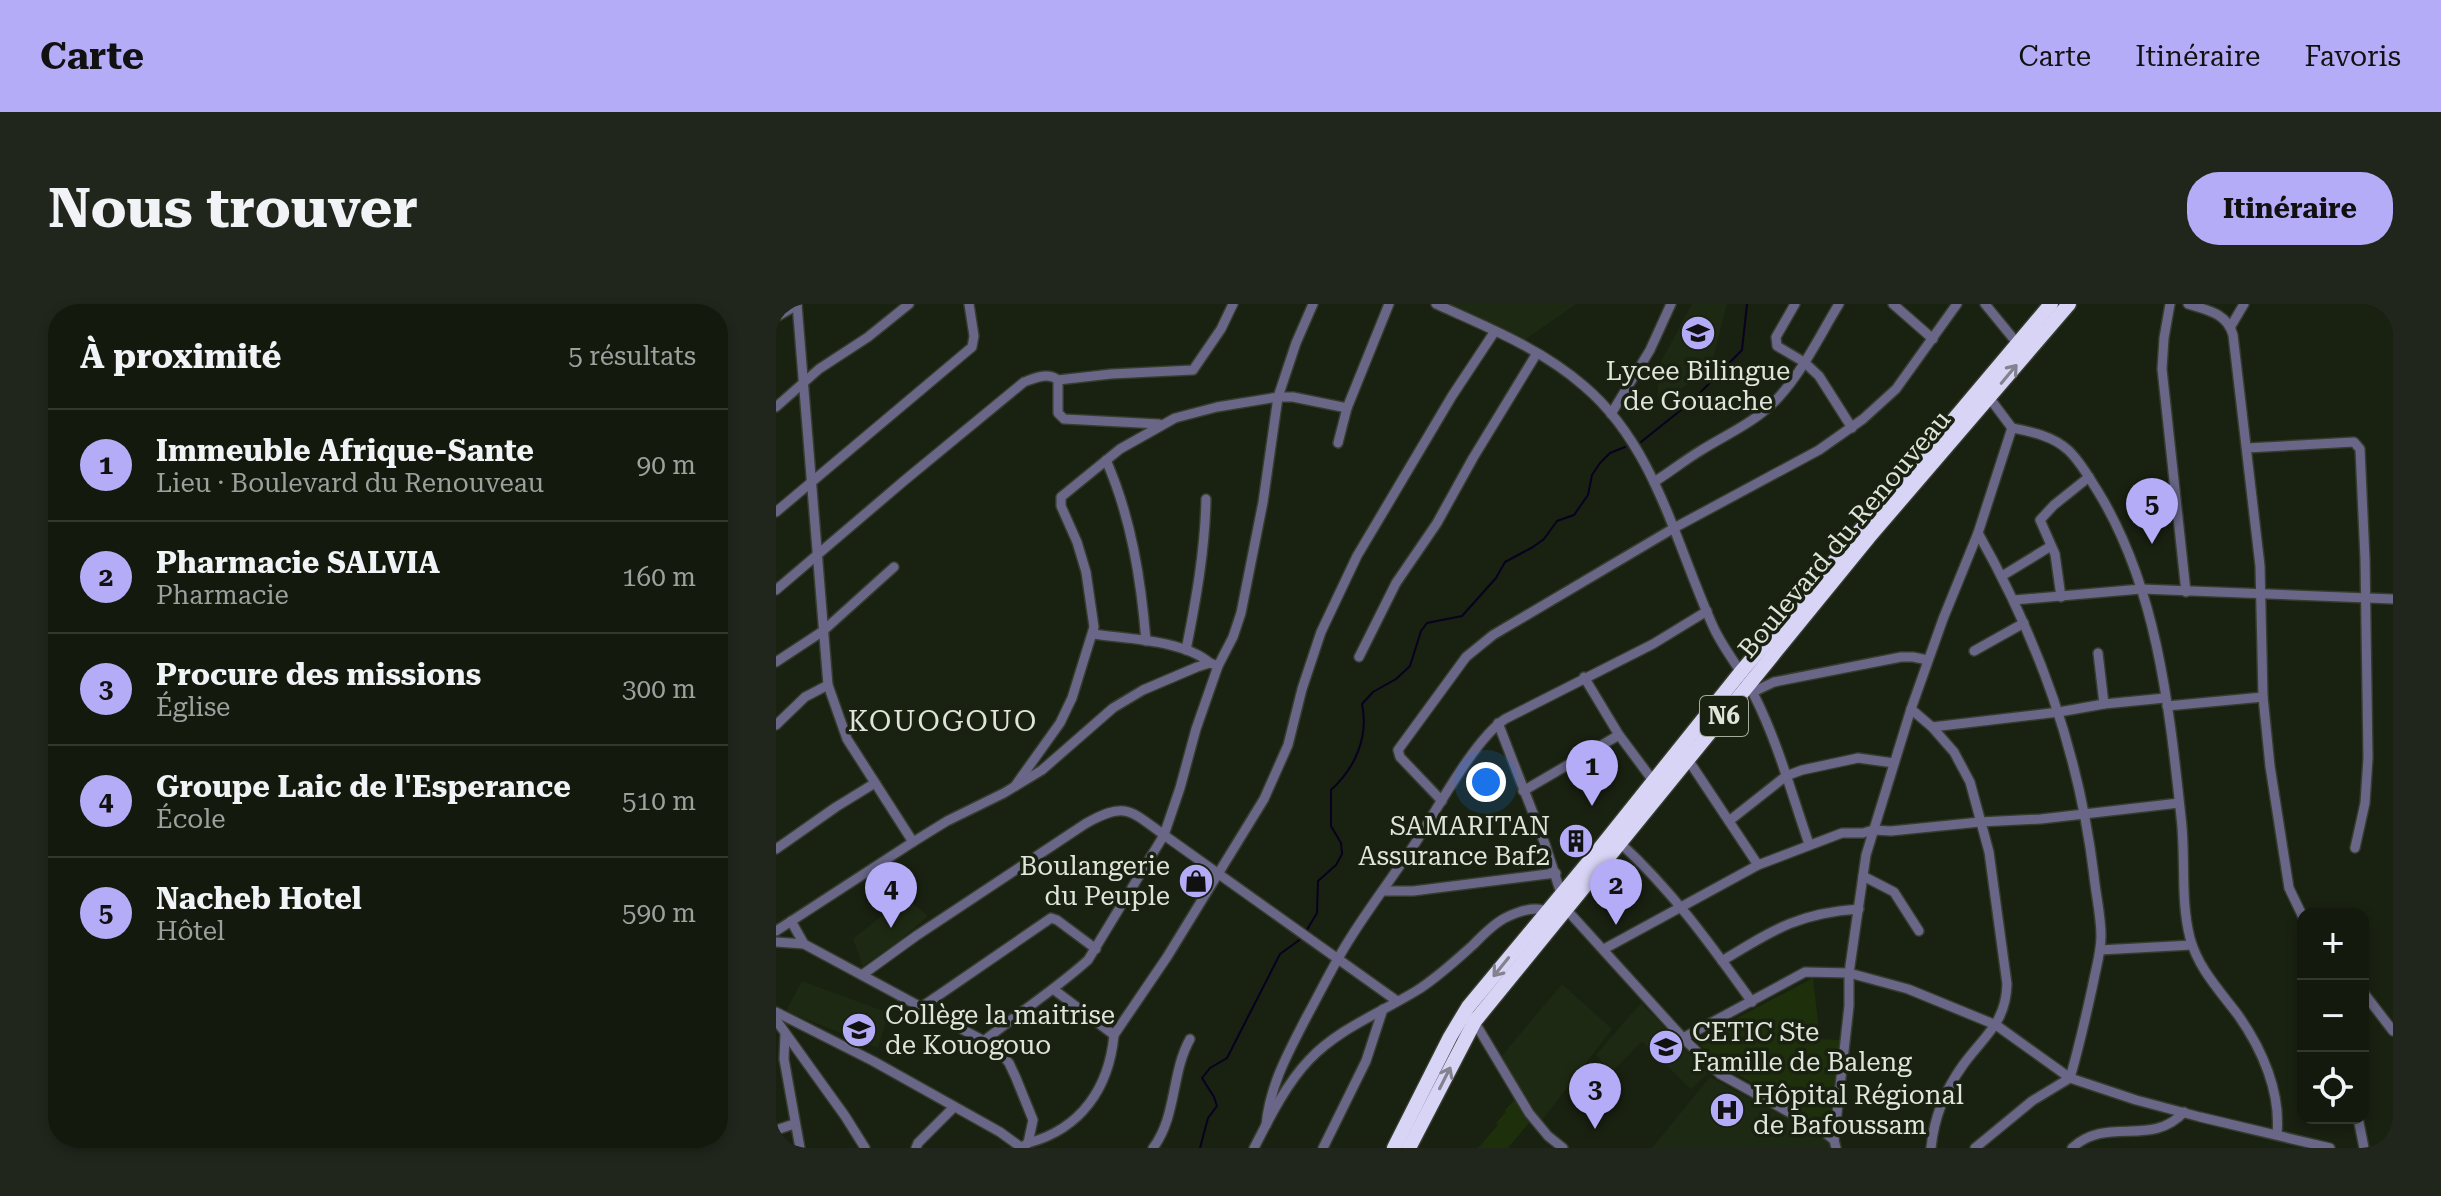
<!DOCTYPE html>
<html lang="fr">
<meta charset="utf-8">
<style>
:root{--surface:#13190d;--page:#20261b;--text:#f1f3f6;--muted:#9da09d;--line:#32382e;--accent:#b5acf8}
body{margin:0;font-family:"Roboto Serif",serif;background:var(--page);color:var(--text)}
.controls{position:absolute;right:24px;bottom:24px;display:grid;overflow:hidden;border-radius:16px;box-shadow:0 4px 12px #0003}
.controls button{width:72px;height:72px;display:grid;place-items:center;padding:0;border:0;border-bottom:2px solid var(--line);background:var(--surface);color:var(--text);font:40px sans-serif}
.you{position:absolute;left:710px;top:478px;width:28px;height:28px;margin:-20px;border:6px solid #fff;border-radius:50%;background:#1a73e8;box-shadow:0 0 0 12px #1a73e833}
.badge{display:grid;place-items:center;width:52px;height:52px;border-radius:50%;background:var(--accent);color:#111;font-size:26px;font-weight:700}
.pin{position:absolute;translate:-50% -66px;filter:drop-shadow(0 2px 4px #0008)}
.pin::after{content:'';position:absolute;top:42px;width:28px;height:24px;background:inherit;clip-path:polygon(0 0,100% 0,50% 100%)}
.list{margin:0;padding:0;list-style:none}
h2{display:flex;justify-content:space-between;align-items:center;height:104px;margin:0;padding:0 32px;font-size:34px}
h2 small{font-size:26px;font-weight:400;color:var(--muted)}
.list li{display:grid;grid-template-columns:52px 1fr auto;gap:24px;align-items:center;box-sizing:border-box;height:112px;padding:0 32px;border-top:2px solid var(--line)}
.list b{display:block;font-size:30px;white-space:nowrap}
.list p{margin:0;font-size:26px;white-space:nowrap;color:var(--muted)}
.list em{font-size:26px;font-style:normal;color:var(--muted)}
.icon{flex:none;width:44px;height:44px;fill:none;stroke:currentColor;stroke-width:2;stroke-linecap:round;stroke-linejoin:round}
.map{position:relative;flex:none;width:1617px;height:844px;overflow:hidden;border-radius:32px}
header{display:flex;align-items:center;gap:48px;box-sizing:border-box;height:112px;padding:0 40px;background:var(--accent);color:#111}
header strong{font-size:38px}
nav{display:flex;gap:44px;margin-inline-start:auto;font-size:28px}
.intro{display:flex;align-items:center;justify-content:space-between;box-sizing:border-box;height:192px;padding:0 48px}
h1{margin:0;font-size:56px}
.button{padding:20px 36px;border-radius:32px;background:var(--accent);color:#111;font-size:28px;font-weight:700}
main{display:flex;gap:48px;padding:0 48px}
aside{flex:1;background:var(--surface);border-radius:32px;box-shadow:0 4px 12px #0003}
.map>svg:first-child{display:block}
.built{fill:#1e2913}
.green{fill:#1e2f0b}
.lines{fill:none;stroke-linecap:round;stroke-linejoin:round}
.stream{stroke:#08011f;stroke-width:2}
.minor-casing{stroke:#353c2d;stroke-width:12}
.highway-casing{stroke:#353c2d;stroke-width:17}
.minor{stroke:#696687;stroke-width:9}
.highway{stroke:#d7d4f5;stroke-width:14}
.oneway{stroke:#82838e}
.labels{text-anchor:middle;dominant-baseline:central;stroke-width:7;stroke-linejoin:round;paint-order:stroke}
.shield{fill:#192111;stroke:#a4aa9e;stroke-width:2}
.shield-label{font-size:24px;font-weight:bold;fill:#dfe5da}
.poi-label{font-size:26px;fill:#dfe5da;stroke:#192111;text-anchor:start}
.street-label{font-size:26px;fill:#dfe5da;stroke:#192111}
.neighbourhood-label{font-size:28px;letter-spacing:2px;fill:#dfe5da;stroke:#192111}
</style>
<header>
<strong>Carte</strong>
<nav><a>Carte</a><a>Itinéraire</a><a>Favoris</a></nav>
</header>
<div class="intro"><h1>Nous trouver</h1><a class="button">Itinéraire</a></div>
<main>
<aside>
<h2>À proximité<small>5 résultats</small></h2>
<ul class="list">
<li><span class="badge">1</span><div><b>Immeuble Afrique-Sante</b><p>Lieu · Boulevard du Renouveau</p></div><em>90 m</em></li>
<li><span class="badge">2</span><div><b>Pharmacie SALVIA</b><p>Pharmacie</p></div><em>160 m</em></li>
<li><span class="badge">3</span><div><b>Procure des missions</b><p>Église</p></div><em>300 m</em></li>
<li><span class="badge">4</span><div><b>Groupe Laic de l'Esperance</b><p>École</p></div><em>510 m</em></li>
<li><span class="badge">5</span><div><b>Nacheb Hotel</b><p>Hôtel</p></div><em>590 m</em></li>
</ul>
</aside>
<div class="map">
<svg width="1617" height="844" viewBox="0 0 1617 844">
<rect width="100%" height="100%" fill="#192111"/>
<g class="built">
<polygon points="674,0 800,0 746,38"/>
<polygon points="916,0 951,0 936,58 901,89 882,98 882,63"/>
<polygon points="129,593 152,612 123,637 87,662 77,635"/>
<polygon points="26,677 113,709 102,744 10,707"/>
<polygon points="786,680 836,725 764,819 724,754"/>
<polygon points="865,699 932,769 915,785 866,737 835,769 820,751"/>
<polygon points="934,773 1057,839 1056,844 876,844"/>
</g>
<g class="green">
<path d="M1037,674L1044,735L1065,736L1053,818L1048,820C1003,796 956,771 919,736Z"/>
<polygon points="738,796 753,819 732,844 702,844 722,821 720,819 730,808 729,806"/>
</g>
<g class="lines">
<g class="stream">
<polyline points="865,138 915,98 966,46 971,0"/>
<path d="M529,629L541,609L542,577L560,561L566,550L565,539L555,522V486C579,464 593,433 586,400L597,388L620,375L634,362L645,327L651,319L686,312L720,274L729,258L757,243L768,235L781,217L798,211L812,191L816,171L824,159L834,149L849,143"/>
<polyline points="424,844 432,814 441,802 438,793 426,774 434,764 451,754 504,650 526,634"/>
</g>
<g class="minor-casing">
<g id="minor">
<polyline points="21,0 52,381 71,435 137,538"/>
<path d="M660,0C711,23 766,45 808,82C879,142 899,238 936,320C947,346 967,367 979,393C1002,439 1016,491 1033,540"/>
<polyline points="1019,0 1000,33 1001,42 1028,58 1043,72 1076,124"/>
<polyline points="1117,0 1157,35"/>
<polyline points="1209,0 1245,44"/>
<polyline points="1394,0 1388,34 1386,65 1410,288"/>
<path d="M1412,0C1431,6 1451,9 1457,31L1484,262L1487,393L1494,462L1513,584L1527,613"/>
<polyline points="0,13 21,1"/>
<polyline points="1455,22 1468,0"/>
<polyline points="282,76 335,70 417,66 445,25 457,0"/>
<polyline points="0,103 43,65 92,33 133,0"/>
<polyline points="835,110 874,46 895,0"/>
<path d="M1236,124C1256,128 1277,132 1292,146C1304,157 1312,172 1321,186C1381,283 1393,402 1405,513C1410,553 1404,595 1414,634C1422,664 1444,687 1462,711C1486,745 1505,788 1501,830"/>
<polyline points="562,139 571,104 613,0"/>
<polyline points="1471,144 1578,138 1584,145 1589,255 1592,454 1589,499 1579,544"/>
<path d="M330,156C355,213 365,275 370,337"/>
<path d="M878,178C894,168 909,156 924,147C951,130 980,118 1002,94C1027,67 1044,31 1063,0"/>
<polyline points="0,208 196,43 198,32 193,0"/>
<polyline points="1226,272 1275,242"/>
<path d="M0,286L129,176L248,78C259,74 272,68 282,76V109L288,115L383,120"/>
<polyline points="1285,293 1279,250 1264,216 1278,201 1313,173"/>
<polyline points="1238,296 1365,285 1617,295"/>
<path d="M317,330C352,335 408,336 434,359"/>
<path d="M410,346C420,296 429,246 430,195"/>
<polyline points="1198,347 1248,319"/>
<polyline points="583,353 620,279 661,219 697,154 761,49"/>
<polyline points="0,358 47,327 118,263"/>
<polyline points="808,373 843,431 878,478"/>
<polyline points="977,388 998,378 1125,353 1137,353 1152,356"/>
<polyline points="1328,400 1389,394"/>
<polyline points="1391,402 1487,393"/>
<path d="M1135,405L1156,423L1178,448L1194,478L1213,548L1231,680C1230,719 1208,732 1187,761C1169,786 1158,814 1155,844"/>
<polyline points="722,419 769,540 790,605 907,734 944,770 1047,827 1058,836 1060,844"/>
<polyline points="0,421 29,393 52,381"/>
<polyline points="1156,423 1283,408 1328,400 1322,349"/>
<polyline points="911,454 982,561"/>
<polyline points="239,482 284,419 296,394 318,323 310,268 301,238 285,202 285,193 344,145 399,114 441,103 502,93 517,93 571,104"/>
<polyline points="747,487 843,431"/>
<polyline points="666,497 624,453 622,446 690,353 717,331 898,224 1043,146 1087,115 1120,85 1181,0"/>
<polyline points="953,517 1010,472 1026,466 1082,454 1118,459"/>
<path d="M843,538C895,585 935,641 976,698"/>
<polyline points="0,545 60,503 99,479"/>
<polyline points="1087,572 1118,588 1143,627"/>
<polyline points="608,587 637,587 780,569"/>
<polyline points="15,617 28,640"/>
<polyline points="0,627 137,538 171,517 228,489 266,466 337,404 367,386 421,363 434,359 442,362"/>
<polyline points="0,638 28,640 208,737 224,748 233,759 240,774 257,816 252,839 245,844"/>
<polyline points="828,645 982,561 1066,529 1087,529 1097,526 1115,527 1204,518 1265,515 1403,499"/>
<polyline points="1324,646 1416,641"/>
<path d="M946,657C997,626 1022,609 1083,605"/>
<path d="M86,671L140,632L309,520C349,497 354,506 388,531L621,697"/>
<polyline points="277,685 338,731 391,653 488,495 512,441 526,385 545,328 581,252 676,92 719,27"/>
<polyline points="1587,688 1617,727"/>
<polyline points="144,704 275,614 281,616 320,645"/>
<polyline points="0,708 97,757 224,828 246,844"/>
<polyline points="0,716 69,812 89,844"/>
<polyline points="698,717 753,809 772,832 787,844"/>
<polyline points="9,731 8,755 24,844"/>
<polyline points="907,734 1029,668 1073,669 1132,685 1220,721 1294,774 1360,796 1424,813 1554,844"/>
<path d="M208,737C242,709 280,685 312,656L388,531L404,484L420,425L442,362L457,333L465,309L487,198L502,93L520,39L537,0"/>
<polyline points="1582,814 1588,844"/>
<path d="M490,821C494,781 512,749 530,714C545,687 558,659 575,633C595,601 619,570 640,538C662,504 698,436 729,415L877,340L931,307"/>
<polyline points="0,826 18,820"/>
<polyline points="1058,836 1073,702 1073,669 1090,551 1135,405 1167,315 1202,229 1236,124 1212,92"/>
<path d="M252,839C305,825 333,784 338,731"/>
<polyline points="140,844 142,839 178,803"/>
<path d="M377,844C401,812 395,769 414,735"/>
<path d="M478,844C493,815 510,780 533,756C562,725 604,709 640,687C661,674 679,657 697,641C707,631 717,620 729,614C743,607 762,600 775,610"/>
<polyline points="547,844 590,757 607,705"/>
<path d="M1199,844L1256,797L1294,774C1303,743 1310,712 1317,680C1320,664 1325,648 1325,632C1325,612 1320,592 1318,572C1303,448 1263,337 1202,229"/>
<path d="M1296,844C1332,811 1375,844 1408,808"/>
</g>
</g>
<g class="highway-casing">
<g id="highway">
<polyline points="618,844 674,733 692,703 820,549 964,369 1275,0"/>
<polyline points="633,844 699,717 1093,233 1293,0"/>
</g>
</g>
<use href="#minor" class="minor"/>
<use href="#highway" class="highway"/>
</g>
<defs><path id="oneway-shaft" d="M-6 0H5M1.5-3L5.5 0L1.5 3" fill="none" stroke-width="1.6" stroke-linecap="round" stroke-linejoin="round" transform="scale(2)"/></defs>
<g class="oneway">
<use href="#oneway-shaft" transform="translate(1233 70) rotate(-50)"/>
<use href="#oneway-shaft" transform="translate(725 663) rotate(129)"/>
<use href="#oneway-shaft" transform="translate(669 774) rotate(-63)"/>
</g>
<defs>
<g id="school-disc" transform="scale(1.8)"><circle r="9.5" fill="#b5acf8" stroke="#192111"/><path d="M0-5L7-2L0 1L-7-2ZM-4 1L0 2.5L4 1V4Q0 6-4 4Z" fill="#111"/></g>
<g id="building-disc" transform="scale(1.8)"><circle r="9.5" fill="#b5acf8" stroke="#192111"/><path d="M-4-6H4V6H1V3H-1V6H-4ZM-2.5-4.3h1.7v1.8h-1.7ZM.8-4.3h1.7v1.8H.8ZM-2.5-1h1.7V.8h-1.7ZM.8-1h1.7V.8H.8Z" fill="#111"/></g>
<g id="shop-disc" transform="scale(1.8)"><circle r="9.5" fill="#b5acf8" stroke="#192111"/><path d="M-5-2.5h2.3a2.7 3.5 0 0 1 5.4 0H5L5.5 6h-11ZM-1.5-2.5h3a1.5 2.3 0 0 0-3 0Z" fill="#111"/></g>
<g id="hospital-disc" transform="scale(1.8)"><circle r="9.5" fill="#b5acf8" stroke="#192111"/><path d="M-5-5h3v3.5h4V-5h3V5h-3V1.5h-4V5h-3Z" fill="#111"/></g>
</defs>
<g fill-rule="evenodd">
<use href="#school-disc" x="922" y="29"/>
<use href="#building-disc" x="800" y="537"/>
<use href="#shop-disc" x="420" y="577"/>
<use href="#school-disc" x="83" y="726"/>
<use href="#school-disc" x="890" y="743"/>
<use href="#hospital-disc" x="951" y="806"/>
</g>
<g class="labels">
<rect class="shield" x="924" y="392" width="48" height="40" rx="6"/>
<g class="shield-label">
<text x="948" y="412">N6</text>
</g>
<g class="poi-label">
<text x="922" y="67" text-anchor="middle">Lycee Bilingue<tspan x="922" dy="30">de Gouache</tspan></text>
<text x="774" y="522" text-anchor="end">SAMARITAN<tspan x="774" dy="30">Assurance Baf2</tspan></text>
<text x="394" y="562" text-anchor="end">Boulangerie<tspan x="394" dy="30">du Peuple</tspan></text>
<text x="109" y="711">Collège la maitrise<tspan x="109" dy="30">de Kouogouo</tspan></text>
<text x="916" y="728">CETIC Ste<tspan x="916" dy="30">Famille de Baleng</tspan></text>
<text x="977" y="791">Hôpital Régional<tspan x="977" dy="30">de Bafoussam</tspan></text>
</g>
<g class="street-label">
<text transform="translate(1068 230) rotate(-50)">Boulevard du Renouveau</text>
</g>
<g class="neighbourhood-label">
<text x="167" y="417">KOUOGOUO</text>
</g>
</g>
</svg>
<div class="controls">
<button>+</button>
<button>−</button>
<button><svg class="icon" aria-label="locate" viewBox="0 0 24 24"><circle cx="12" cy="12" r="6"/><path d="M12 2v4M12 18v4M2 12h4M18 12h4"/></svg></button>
</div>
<div class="you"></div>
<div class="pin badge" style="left:816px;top:502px">1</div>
<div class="pin badge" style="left:840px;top:621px">2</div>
<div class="pin badge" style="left:819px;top:825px">3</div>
<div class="pin badge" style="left:115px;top:624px">4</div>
<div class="pin badge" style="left:1376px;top:240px">5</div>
</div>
</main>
